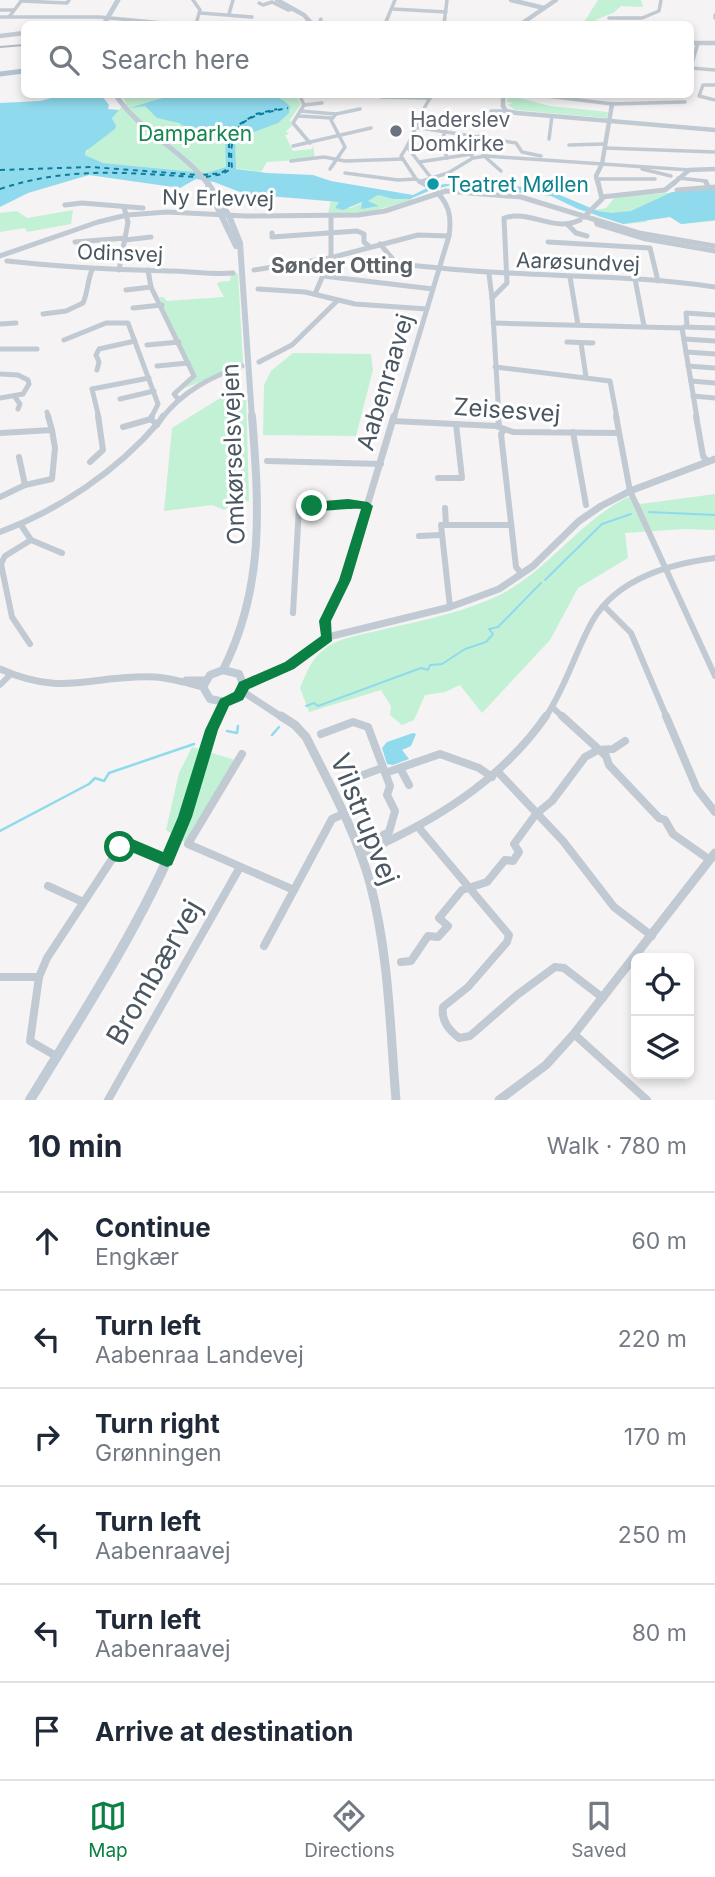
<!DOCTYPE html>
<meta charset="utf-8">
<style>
:root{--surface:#fff;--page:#f2f2f3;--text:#1f2937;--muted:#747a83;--line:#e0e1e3;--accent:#0b8043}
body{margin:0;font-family:Inter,sans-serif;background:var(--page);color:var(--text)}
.controls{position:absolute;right:21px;bottom:21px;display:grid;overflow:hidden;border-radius:10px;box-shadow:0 4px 10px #0003}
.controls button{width:63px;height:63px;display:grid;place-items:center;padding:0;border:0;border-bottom:2px solid var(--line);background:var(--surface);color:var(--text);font:35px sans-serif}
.stop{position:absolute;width:21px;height:21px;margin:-16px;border:5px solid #0b8043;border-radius:50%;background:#fff}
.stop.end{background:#0b8043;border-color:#fff;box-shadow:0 2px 7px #0008}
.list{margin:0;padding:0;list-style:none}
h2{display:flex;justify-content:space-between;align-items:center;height:91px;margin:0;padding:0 28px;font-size:30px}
h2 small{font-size:23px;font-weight:400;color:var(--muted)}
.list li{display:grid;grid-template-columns:46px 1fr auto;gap:21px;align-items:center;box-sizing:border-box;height:98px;padding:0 28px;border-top:2px solid var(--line)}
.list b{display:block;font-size:26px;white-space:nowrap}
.list p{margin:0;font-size:23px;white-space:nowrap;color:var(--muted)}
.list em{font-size:23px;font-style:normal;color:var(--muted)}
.icon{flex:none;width:38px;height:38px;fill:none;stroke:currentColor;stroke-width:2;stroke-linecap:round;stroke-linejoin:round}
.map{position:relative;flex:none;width:715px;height:1100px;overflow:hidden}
.search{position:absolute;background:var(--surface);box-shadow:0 4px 10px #0003;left:21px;right:21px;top:21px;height:77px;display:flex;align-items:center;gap:18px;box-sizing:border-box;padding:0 24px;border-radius:10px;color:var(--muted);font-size:26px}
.sheet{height:679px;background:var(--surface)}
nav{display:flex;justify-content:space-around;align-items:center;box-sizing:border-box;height:98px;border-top:2px solid var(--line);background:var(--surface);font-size:19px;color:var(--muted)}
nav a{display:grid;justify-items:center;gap:4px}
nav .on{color:var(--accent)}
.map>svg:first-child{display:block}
.green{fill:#c3f1d5}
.water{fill:#90daee}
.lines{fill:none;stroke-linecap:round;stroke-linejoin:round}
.stream-far1{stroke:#90daee;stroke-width:2}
.stream{stroke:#90daee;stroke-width:2.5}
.ferry{stroke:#0c7c9b;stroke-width:2;stroke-dasharray:5 4.5;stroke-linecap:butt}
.minor-far3{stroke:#c1cad2;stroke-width:3.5}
.minor-far2{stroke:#c1cad2;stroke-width:5}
.minor-far1{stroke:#c1cad2;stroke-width:6}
.minor{stroke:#c1cad2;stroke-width:8}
.tertiary-far3{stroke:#c1cad2;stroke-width:4.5}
.tertiary-far2{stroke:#c1cad2;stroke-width:5}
.tertiary-far1{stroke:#c1cad2;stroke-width:7}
.tertiary{stroke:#c1cad2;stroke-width:9}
.secondary-far3{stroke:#c1cbd6;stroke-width:5}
.secondary-far2{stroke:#c1cbd6;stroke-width:6}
.secondary-far1{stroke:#c1cbd6;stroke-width:8}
.secondary{stroke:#c1cbd6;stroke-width:10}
.primary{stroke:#b3c2d1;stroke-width:5}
.rail{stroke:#b5b8bd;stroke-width:2}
.route{fill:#0b8043}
.worship-dot{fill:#6b7280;stroke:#fff;stroke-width:2.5}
.culture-dot{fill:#0f9aa8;stroke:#fff;stroke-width:2.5}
.labels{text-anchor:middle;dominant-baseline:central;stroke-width:6;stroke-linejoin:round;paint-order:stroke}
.far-worship-label{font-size:21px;fill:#5b616d;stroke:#fff;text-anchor:start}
.far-park-label{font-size:21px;fill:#17864f;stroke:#fff}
.far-culture-label{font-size:21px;fill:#0d838f;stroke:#fff;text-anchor:start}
.far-street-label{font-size:21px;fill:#4a5661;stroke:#fff}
.far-neighbourhood-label{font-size:21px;font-weight:bold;fill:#5f6368;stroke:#fff}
.street-label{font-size:24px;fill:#4a5661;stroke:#fff}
.near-street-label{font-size:28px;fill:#4a5661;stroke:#fff}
</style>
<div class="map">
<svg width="715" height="1100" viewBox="0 0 715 1100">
<rect width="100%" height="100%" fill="#f5f3f3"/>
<g class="green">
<polygon points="598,0 641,0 643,7 621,6 613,13 595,20 602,24 580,24 584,22"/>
<polygon points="294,94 301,104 290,120 292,126 286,131 289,134 285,135 293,151 312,149 313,145 315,159 267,162 261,172 226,167 206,173 103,163 85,155 90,146 115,129 112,116 126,103 122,95"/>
<polygon points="508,95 550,106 608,112 607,118 515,110 508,105 512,103 507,102"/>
<polygon points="715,189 715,221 683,224 670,217 648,218 646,222 625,224 597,216 595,210 606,208 615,197"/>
<polygon points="378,195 393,199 415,199 366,213 328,214 331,201 339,202 335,208 351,208"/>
<polygon points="73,210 71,224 27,232 25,228 0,232 0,213 17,211 27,218"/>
<polygon points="238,273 243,364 185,388 195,377 159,297 163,297 167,301 224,297 217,284 219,282 230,281 231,275"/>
<polygon points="293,353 371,354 373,370 356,436 263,435 264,385 271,371"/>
<polygon points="233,390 246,393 249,501 234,504 224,510 212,505 164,511 172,428"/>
<path d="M715,494V530L684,529L625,533L628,558L578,588L550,640L482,713L460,685L445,692L425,695L414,720L402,725L390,715L391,706L381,690L309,712L300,688C306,673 312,657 326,648C339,638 360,635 376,631C414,622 454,615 491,599C545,576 576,523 628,497L641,504Z"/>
<polygon points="192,747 235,760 186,843 166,830 179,773"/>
</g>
<g class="water">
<path d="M67,94L101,95L109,105L108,109L119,110L112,118L116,126L115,129L86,151L85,155L103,163L206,173L226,167L225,139L193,135L195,133L179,123L157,118L145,106L130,108C149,102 167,95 188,95C198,94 207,98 216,98C242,97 269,86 290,106L289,113L278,123L235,139L236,169L267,173L313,175L331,181L413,195L429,187L445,184L533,187L555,193L598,211L611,213L631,211L672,192L715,189V220L681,224L670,217L623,224L578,209L551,196L452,185L431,190L410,199H393L378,195L368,201L379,206L361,209L362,202L343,210L335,208L339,202L245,194L214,182L196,179L180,188L89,175L28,193L0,207V103L40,101Z"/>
<polygon points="413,733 416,734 411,746 402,750 409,759 393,765 387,764 382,748 387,742"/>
</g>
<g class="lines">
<g class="stream-far1">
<polyline points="649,512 715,515"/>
<polyline points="545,580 602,524 631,514"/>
<polyline points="306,706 314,703 318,706 421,668 428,670 430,665 442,664 465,649 486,642 493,634 489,629 498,627 541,583"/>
</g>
<g class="stream">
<polyline points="227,731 237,733 238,726"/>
<polyline points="272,735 279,727"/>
<polyline points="0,831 89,784 95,778 104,781 109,773 194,744"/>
</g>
<g class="ferry">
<polyline points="0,170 91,167 198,175"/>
<polyline points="203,175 221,173 229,168 229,139 232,129 256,114 277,109"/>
<path d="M206,177L223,174L232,168C227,121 246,116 288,108"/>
<path d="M0,189C69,166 126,173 197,177"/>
</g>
<g class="minor-far3">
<polyline points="193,0 200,10 196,24"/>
<polyline points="21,1 67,3 69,0"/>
<polyline points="259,3 263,5 272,2 288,10 293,9"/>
<polyline points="393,9 446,12"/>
<polyline points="0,10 14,10"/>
<polyline points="200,13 252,17"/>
<polyline points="229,14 233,0"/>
<polyline points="715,15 715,18"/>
<polyline points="0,17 100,17 174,24"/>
<polyline points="9,17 22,0"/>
<polyline points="609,18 642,18 659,11 661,0"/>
<polyline points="312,24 319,24 321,19"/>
<polyline points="385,24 395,0"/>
<polyline points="444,24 447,0"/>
<polyline points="691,68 715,70"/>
<polyline points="690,70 698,43"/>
<polyline points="715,85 703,85 699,96 715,100"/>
<polyline points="299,94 304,105"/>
<polyline points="382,94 381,97 430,98"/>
<polyline points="531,94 612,104 685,102"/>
<polyline points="304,105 293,123 310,143"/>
<polyline points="304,105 322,103"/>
<polyline points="300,111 336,114"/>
<polyline points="491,111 506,111"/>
<polyline points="298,116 332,118"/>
<polyline points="414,127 516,143 522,152 541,156"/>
<polyline points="445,130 442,142 447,158"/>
<polyline points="549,139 552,116"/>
<polyline points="569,145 605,144"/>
<polyline points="293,146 371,128"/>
<polyline points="408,148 432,179"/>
<polyline points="605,148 715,152"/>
<polyline points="470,153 473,158 486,156 690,170"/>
<polyline points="470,153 471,145 479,136"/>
<polyline points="483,155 501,171"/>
<polyline points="291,161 324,157 345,161 403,159"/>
<polyline points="419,162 472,154"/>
<polyline points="330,169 345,147 331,120 336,114 360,109"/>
<polyline points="642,169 671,176"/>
<polyline points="345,173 398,180 416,179"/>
<polyline points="678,178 706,181 707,184"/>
<polyline points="596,179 655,179"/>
<polyline points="419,182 448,173 473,158"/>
<path d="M424,184L416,179L401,156C415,137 418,113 433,94"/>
</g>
<g class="minor-far2">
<polyline points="421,182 433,189"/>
<polyline points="706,182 708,187"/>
<polyline points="677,190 715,187"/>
<polyline points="65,205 82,203 143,208"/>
<polyline points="596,221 597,224 646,239 715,251"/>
<polyline points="568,225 576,233 587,236"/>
<polyline points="272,233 272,237 357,231 364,234 364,242 370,247"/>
<polyline points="125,240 151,237"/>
<polyline points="75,242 126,238"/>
<polyline points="548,242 650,248 658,281"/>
<polyline points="380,244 397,264 440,268"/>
<path d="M7,261C61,267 114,270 169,271C190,271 211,275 233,273"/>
<polyline points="119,270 128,222 124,207"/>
<polyline points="148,270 151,287 194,376 174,394 178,399"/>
<polyline points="254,270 330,258 418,235 449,236"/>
<polyline points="489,274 492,298"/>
<polyline points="323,276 433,289"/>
<polyline points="570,277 578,325"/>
<polyline points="635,279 644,326"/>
<polyline points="258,289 305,292 355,304 427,309"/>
<polyline points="126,290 151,287"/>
<polyline points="315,294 331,256 331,216"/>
<polyline points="133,308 162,305"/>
<path d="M43,314L66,311L83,303C88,292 87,282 92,270"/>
<polyline points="493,323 682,328 697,418"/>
<polyline points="0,324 16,323"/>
<polyline points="687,326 686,313 715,315"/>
<polyline points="684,327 715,328"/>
<polyline points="684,339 715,341"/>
<polyline points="64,340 106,323 128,323 158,404 151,418"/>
<polyline points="567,342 593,343"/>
<polyline points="581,343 586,377"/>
<polyline points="147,345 179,342"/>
<polyline points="0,349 37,349"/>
<polyline points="686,352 715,354"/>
<polyline points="259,362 292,345 337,301"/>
<polyline points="157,366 188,363"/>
<polyline points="688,366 715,368"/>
<polyline points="495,367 610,381 617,418"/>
<polyline points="97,370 99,362 96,355 99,349 135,341"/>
<polyline points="0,374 18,375 28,380 29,384 23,394 0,398"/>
<polyline points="691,381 715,383"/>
<polyline points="693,396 715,398"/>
<polyline points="15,397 20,404 18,409"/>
<polyline points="120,399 154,391"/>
<polyline points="47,412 49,418"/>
<polyline points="99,418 92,389 149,378"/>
<path d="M162,418C183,391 211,377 242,366"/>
<path d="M499,418L492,298L507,283L504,218C530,209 553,233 580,220"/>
</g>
<g class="minor-far1">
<polyline points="48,416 52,430"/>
<polyline points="152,416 151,419 157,425"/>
<polyline points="498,416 499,427"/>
<polyline points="616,416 630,491 715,676"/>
<polyline points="696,416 703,456 708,462"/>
<polyline points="393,421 496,426 513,432 619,433"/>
<polyline points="159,422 163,416"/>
<polyline points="123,427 151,419"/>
<polyline points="504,430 501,434 516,567 522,574"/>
<polyline points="573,432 586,505"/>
<polyline points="0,433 52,430 55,448 52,479 25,485 0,497"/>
<polyline points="19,457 25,485"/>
<polyline points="267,461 381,464"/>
<polyline points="90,462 103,450 98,416"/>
<polyline points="438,478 462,478 456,424"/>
<polyline points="445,508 446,525"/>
<polyline points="21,525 31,540 5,556 1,564 12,617 30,644"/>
<path d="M0,532C59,510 117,471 158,423"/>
<polyline points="419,536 441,535"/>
<polyline points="31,540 62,553"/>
<polyline points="604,606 631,633 667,718"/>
<polyline points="450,607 441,525 511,525"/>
<polyline points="293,613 299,507 348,503 368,506"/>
<polyline points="0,685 10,675"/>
<polyline points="552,707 564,718"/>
<path d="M545,718C566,687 575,652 593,620C618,578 670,564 715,558"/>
</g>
<g class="minor">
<polyline points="562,716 606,756 609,765 659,818 665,820 673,834 710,860"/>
<polyline points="666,716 697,789 715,812"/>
<polyline points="321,734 353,722 368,727 390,786 387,795 395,811 389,832 383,835"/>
<polyline points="242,754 188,844 294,890"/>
<polyline points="400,768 409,785"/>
<polyline points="498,772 563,841 614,907 652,936"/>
<polyline points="385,773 440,754 479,768 492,777"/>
<polyline points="344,782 382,768"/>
<path d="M419,828L509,935L507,942L468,987L443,1007C441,1021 449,1030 459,1038L470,1036L517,995L555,967L564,968L603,998"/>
<path d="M360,854C433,822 500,782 546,716"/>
<polyline points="48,886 83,902"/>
<polyline points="264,946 332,819 343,814"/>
<polyline points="401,962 411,961 428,936 438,937 448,926 439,918 462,890 487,882 505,860 513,861 519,852 514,844 536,814 552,801 585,757 598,750 613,749 625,741"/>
<polyline points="0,977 39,977"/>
<polyline points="574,1034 647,1100"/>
<polyline points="56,1056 30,1041 39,977 47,958 120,847 129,844 167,861"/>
<polyline points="108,1100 240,867"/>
</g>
<g class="tertiary-far3">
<polyline points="277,0 304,15 312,24"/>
<polyline points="511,0 544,8"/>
<polyline points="521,24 556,0"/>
<polyline points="0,36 24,33"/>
<polyline points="690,43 715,43"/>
<polyline points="503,94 503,106"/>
<polyline points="503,106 506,111 517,113 715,130"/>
<polyline points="598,184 596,176 602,164 612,104"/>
<polyline points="673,184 689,170 715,169"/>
</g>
<g class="tertiary-far2">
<polyline points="602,197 665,190 675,182"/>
<polyline points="584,217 602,199 598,182"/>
<polyline points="0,256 98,222 127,215 167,212 246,216 358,215 385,211 446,191 521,197 639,233 715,246"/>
<path d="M440,268C531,278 624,273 715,287"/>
<path d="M394,418L449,236C452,216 449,202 433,189"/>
</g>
<g class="tertiary-far1">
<polyline points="328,637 325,621 345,579 394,416"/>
<path d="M0,669C64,698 92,674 155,677C171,678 187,683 203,687"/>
<polyline points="186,680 206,680"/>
<polyline points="244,686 290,666 328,637 450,607 499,589 533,566 579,521 601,506 630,491 715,459"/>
<polyline points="242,691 283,718"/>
</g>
<g class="tertiary">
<path d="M281,716L295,725L306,737C330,785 356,832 370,883C389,954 390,1028 396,1100"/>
<polyline points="499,1100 546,1065 574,1034 715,853"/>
</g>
<g class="secondary-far3">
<polyline points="104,24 118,0"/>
<path d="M115,94C139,131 181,149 208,184"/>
</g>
<g class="secondary-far2">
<polyline points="207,182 229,216 240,243 252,418"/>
<polyline points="208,188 236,246"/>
</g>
<g class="secondary-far1">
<path d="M223,670C265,587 259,506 252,416"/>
<polygon points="223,670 239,674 244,686 237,698 225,702 210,699 203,687 210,675"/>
<polyline points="217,718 225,702"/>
</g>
<path class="secondary" d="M30,1100C86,1008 146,918 185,818C198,784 202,748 218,716"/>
<polyline class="primary" points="0,74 24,71"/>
<polyline class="rail" points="0,47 24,45"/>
</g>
<path class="route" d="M348,499L368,502L373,506L351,580L331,621L332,641L294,669L249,689L243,700L229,706L218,730L192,817L172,865L167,867L129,851L120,854L115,852V843L130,838L163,852L178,817L205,730L220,699L234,692L239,682L285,662L321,636L319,621L339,580L361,509C346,507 317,515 306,506L312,502Z"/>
<circle class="worship-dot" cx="396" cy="131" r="7"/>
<circle class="culture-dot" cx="433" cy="184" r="7"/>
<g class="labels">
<g class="far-worship-label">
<text x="410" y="119">Haderslev<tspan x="410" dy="24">Domkirke</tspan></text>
</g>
<g class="far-park-label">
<text x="195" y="133">Damparken</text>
</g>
<g class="far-culture-label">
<text x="447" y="184">Teatret Møllen</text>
</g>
<g class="far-street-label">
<text transform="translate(218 198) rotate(1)">Ny Erlevvej</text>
<text transform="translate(120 253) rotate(2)">Odinsvej</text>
<text transform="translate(578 262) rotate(2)">Aarøsundvej</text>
</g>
<g class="far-neighbourhood-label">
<text x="342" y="265">Sønder Otting</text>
</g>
<g class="street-label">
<text transform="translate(385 382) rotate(-73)">Aabenraavej</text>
<text transform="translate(507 410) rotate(4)">Zeisesvej</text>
<text transform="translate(233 454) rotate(-92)">Omkørselsvejen</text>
</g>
<g class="near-street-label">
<text transform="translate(365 819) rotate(68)">Vilstrupvej</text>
<text transform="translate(154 972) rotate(-60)">Brombærvej</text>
</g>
</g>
</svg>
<div class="controls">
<button><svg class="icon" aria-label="locate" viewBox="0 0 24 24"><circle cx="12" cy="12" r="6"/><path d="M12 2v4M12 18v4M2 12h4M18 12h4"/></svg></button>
<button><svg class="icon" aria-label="layers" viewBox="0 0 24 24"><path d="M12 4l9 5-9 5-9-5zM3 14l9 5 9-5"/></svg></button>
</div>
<div class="stop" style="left:120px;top:847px"></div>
<div class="stop end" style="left:312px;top:506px"></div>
<div class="search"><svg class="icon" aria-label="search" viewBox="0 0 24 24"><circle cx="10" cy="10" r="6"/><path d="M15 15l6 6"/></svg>Search here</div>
</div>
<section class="sheet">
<h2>10 min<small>Walk · 780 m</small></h2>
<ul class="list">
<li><svg class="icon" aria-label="ahead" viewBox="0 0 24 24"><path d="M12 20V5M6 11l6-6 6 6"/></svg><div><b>Continue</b><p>Engkær</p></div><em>60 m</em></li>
<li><svg class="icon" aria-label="left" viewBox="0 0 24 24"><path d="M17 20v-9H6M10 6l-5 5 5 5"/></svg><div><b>Turn left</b><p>Aabenraa Landevej</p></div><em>220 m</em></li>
<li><svg class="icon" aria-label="right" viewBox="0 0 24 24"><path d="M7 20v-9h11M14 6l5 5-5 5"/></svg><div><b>Turn right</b><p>Grønningen</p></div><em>170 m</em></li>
<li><svg class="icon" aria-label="left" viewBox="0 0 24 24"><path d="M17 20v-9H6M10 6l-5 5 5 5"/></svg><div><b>Turn left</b><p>Aabenraavej</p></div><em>250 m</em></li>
<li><svg class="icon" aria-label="left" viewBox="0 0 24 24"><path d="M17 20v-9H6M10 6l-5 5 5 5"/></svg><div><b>Turn left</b><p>Aabenraavej</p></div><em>80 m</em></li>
<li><svg class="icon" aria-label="arrive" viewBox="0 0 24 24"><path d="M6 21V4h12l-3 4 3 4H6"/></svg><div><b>Arrive at destination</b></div></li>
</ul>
</section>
<nav>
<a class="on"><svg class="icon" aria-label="map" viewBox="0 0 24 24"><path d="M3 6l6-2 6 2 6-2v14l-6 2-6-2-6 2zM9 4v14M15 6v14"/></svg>Map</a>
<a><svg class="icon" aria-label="directions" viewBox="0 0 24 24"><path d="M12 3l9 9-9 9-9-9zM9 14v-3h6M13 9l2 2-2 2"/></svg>Directions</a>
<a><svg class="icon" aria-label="saved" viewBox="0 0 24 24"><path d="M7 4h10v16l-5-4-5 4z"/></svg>Saved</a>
</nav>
